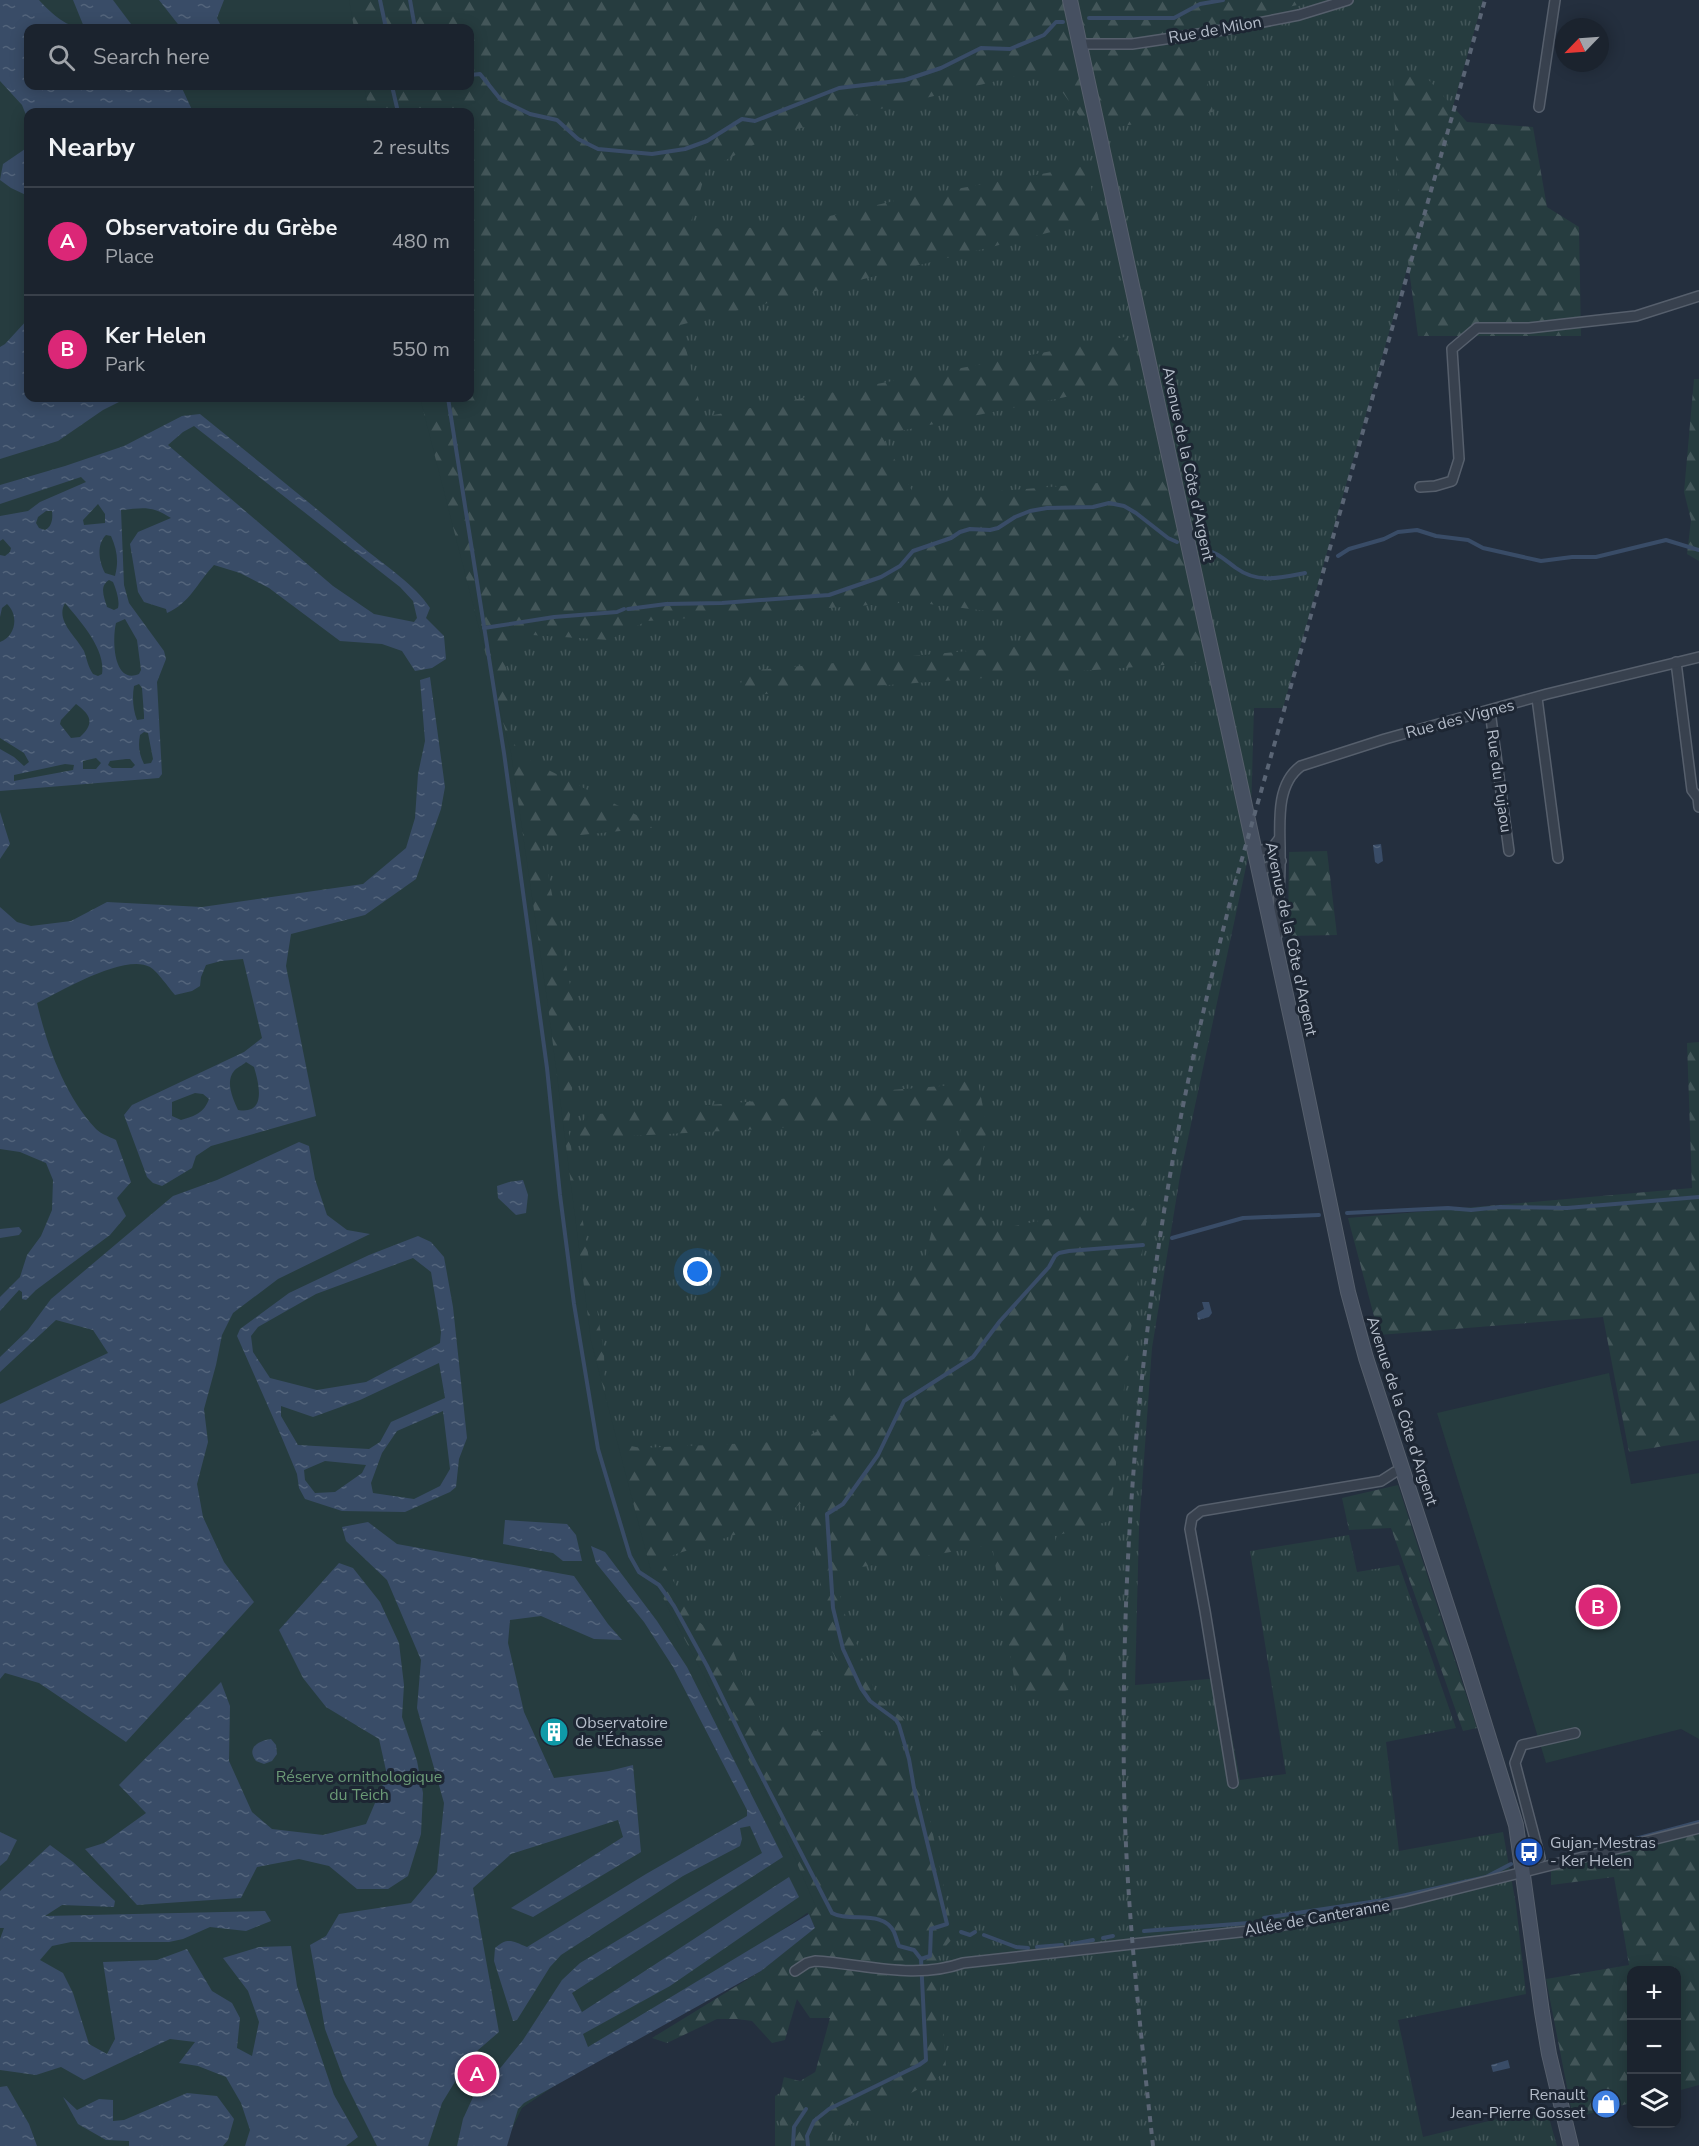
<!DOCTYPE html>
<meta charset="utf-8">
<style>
:root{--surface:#1b232e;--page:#282f3a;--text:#f1f3f6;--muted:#a0a4aa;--line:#39404a;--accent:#db2777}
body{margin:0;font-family:"Nunito Sans",sans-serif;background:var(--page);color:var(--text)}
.controls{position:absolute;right:18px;bottom:18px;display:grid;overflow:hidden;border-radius:12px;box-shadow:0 3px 15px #0003}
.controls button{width:54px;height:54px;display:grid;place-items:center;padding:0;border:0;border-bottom:2px solid var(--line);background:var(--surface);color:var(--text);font:30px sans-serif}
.compass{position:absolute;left:1555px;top:18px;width:54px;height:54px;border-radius:50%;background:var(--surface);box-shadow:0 3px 15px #0003;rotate:245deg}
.you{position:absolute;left:698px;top:1272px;width:21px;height:21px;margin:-15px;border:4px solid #fff;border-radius:50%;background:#1a73e8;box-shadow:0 0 0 9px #1a73e833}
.badge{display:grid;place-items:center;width:39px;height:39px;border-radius:50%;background:var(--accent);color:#fff;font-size:20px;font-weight:700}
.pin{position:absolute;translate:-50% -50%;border:3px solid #fff;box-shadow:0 2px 6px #0006}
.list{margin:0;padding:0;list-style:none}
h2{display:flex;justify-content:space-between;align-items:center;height:78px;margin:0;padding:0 24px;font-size:26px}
h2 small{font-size:20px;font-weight:400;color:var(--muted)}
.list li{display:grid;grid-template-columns:39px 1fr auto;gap:18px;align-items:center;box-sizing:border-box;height:108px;padding:0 24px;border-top:2px solid var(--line)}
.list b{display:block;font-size:22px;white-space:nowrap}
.list p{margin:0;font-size:20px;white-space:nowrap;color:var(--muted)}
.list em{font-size:20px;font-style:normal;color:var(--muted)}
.icon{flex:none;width:33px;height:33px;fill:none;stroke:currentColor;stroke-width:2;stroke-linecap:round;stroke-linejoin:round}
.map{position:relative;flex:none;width:1699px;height:2146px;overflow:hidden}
.search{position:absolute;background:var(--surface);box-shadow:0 3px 15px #0003;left:24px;top:24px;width:450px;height:66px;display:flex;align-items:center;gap:15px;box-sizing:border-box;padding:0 21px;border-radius:12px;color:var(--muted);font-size:22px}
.panel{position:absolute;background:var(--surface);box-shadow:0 3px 15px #0003;left:24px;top:108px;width:450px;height:294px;border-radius:12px}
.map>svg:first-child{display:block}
.grass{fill:url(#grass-tufts)}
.forest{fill:url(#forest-firs)}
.green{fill:#263c3f}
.water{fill:url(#water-ripples);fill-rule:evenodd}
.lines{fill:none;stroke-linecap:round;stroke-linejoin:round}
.stream{stroke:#394c67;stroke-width:4}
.street-casing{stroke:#565f6c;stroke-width:12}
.secondary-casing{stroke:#565f6c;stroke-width:16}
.street{stroke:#38414e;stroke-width:9}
.secondary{stroke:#465061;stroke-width:14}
.rail{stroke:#5a6575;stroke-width:4;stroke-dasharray:6 6;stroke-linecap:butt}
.labels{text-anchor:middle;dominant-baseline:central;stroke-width:6;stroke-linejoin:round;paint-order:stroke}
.street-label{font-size:16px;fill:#b4bcc9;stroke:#1d2633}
.poi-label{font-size:16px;fill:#b4bcc9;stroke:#1d2633;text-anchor:start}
.park-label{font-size:16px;fill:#6b9a76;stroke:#1d2633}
</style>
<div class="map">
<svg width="1699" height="2146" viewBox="0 0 1699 2146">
<defs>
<pattern id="grass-tufts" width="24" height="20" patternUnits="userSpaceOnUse" patternTransform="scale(1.5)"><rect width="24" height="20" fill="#263c3f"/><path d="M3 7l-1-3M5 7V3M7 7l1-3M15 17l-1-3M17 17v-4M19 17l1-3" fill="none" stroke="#435659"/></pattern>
<pattern id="forest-firs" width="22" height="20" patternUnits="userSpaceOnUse" patternTransform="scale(1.5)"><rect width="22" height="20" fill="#263c3f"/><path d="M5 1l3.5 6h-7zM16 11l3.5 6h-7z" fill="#435659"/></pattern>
<pattern id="water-ripples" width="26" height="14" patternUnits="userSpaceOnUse" patternTransform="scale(1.5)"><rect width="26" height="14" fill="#394c67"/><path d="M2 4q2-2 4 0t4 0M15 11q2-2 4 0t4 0" fill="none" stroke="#53647b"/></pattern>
</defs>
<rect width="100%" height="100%" fill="#242f3e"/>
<polygon class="grass" points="352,0 1483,0 1283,708 1254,708 1250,848 1180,1176 1152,1348 1139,1529 1135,1685 1221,1678 1240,1780 1286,1774 1250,1551 1349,1535 1357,1572 1399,1565 1456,1728 1386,1742 1399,1851 1503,1832 1516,1905 1526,1994 1398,2020 1423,2137 1546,2107 1557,2146 775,2146 775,2096 934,2001 472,1436 470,28"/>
<g class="forest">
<polygon points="224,0 1318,0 1197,29 1213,112 1090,131 1046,69 772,135 706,171 689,229 783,227 911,197 1086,166 1099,220 680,325 703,417 1125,337 1133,383 881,435 916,498 1146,479 1188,481 1204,662 738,696 744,671 1023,646 1020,615 913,602 647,621 609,640 532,635 505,653 511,721 508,736 525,758 660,827 541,839 576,1015 571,1109 568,1128 604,1353 606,1441 641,1448 798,1441 820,1430 849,1397 871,1305 924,1262 932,1230 938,1168 955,1153 963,1122 831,1125 575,1139 586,1115 953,1085 977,1077 987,1127 974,1202 994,1230 1059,1217 1127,1212 1150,1195 1128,1350 1110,1521 1055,1536 1069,1690 1018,1702 992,1545 838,1571 841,1604 878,1699 907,1721 889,1733 848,1683 831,1649 807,1499 777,1521 661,1559 694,1618 732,1648 761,1721 877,1742 921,1775 954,1937 938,1955 946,2068 936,2080 832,2134 833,2146 782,2146 778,2102 784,2077 812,2084 830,2018 810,2018 797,1999 785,2040 772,2043 752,2021 737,2019 717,2019 667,2043 652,2038 761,1971 815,1927 799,1897 752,1861 190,398 470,398 470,112 193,112 227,86 470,86 470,28 222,28"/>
<polygon points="1393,76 1426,77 1467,122 1533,127 1547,207 1579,227 1581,336 1418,336 1397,181"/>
<polygon points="1694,379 1699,379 1699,561 1687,554 1691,520 1684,492"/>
<polygon points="1327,851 1337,935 1288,936 1289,852"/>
<polygon points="1699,1042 1699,1440 1629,1452 1603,1317 1379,1335 1348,1218 1692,1188 1687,1043"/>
<polygon points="1398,1485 1477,1728 1463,1731 1391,1528 1349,1530 1342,1498"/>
<polygon points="1699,1831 1699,2085 1677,2091 1676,1970 1632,1970 1631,2103 1573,2118 1546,1979 1629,1965 1614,1877 1551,1885 1551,1869"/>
</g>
<g class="green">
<polygon points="0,0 349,0 354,28 28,28 28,86 364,86 369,112 28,112 28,398 420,398 511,753 548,1006 591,1341 653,1579 769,1799 816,1907 522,2108 504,2146 0,2146"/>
<polygon points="1609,1373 1631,1484 1699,1473 1699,1739 1681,1729 1546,1763 1437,1413"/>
</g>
<g class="water">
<path d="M0,0H39C50,12 67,29 84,27L73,0H113L134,28H28V86H181L193,112H28V120L22,105L0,81Z"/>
<polygon points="159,0 224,0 217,18 222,28 181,28"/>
<polygon points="28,147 28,196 11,188 0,180 3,164"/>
<polygon points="28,319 28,398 127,398 103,410 58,441 0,459 0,347 5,344"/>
<path d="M200,414C256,459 311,504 365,549C387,567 415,585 430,608L426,618L444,636L446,659L432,668L415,671L402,651L382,644L340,641L269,588L240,573L214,565C197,583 190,603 167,613L166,609L144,602L138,592L130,544L138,532L171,518C151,505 143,508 121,510L124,585L129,603L164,651L166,659L157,682L162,774L159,778L0,791V749L14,757L24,766L29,762L24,753L0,738V642C16,636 19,615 7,604L2,608L0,617V555L5,556L10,552L11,548L3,539L0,541V516L28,511L40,502L86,482L81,477L0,504V485L65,466L124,446L182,416ZM194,426L400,587L413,601L417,618L414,622L374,614L333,586L168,445L183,432ZM98,504L105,514V523L84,525L83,520ZM46,511H52C53,518 52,527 45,530L39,528L36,523L38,517ZM106,535L111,536C117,550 119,561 115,576L105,573C99,562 96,545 106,535ZM109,580L113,582C116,589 120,601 118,608L114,610L107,607C104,597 99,586 109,580ZM65,603C80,621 106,649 102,674L98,676L93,674C88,667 87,659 84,651C76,636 55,621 65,603ZM125,619L137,640L141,670L139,674C113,685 112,639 116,623ZM139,684L142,688L144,715V719L137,720C133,710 132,697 134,686ZM76,704C91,715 95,723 80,737L71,738L60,724L61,720ZM144,732L148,733L153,759L151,763L144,764C139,754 138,746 140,735ZM96,758L101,763L96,769H83V761ZM126,759H130L135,765L132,768H112L108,765L110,761ZM65,764L74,765L73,770L14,781V775Z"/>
<path d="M430,677L445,787L441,809L416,879L365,915L291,934L286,966L316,1116L211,1146L196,1156L192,1168L162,1186L153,1183L147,1177L124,1115L132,1105L244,1052L262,1038L243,959L221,961L206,965L201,977L200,986L192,991L175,995C169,988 157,971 150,967C125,953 61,991 37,1003C47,1046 65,1096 96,1129C101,1134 110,1137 116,1140L131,1182L117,1198L126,1216L110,1235L36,1290L26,1300L22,1299V1292L19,1290L0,1311V1297L20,1277L27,1255L41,1236L52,1210L53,1180L46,1163L20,1152L0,1149V907L17,922L31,926L71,921L107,902L202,907L363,884L406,848L415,818L418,774L425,741L420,680ZM246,1062L254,1067C259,1084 267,1115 238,1110C233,1099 225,1082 234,1071C236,1068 243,1065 246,1062ZM195,1093L203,1094L209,1099C204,1113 195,1116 181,1120L172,1116V1102Z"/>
<polygon points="0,812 10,844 0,859"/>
<polygon points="1381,844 1383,861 1378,864 1375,862 1373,845"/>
<polygon points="299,1142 309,1146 315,1179 327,1215 347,1230 370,1234 278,1279 233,1313 222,1335 216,1365 204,1409 208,1442 197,1484 203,1517 224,1562 254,1602 126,1742 39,1683 5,1673 0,1679 0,1404 108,1353 93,1330 56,1320 0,1372 0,1357 28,1330 51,1299 173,1196 217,1180"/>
<polygon points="523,1180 528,1195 526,1213 516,1215 498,1198 497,1186 509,1182"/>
<polygon points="19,1227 22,1231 19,1235 0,1238 0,1229"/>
<path d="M418,1236L431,1242L444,1257L453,1307L467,1438L459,1459L456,1487L450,1492L405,1512L342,1511L305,1499L299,1488L297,1474L282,1438L237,1336L240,1329L289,1293L369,1255ZM413,1258L431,1272L441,1332L440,1343L366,1382L317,1390L270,1378L253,1352L251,1336L258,1327L316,1294ZM439,1363L445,1398L391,1422L380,1442L369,1449L298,1445L281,1416V1406L313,1417L360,1400ZM443,1411L450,1469L440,1486L414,1499L373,1493L371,1483L382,1453L397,1431ZM325,1461L366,1465L362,1473L335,1492L315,1493L305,1480L304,1470Z"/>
<polygon points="1202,1302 1209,1302 1212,1313 1209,1317 1198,1320 1197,1313 1204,1309"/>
<polygon points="505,1520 567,1524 576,1535 582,1561 563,1561 553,1553 503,1544"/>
<polygon points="368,1522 397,1544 574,1576 608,1624 622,1640 594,1639 541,1616 510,1620 508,1643 524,1712 554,1778 609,1771 633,1765 641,1852 533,1917 511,1908 623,1837 618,1820 511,1854 473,1888 499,2032 470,2057 442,2103 428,2146 377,2146 344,2080 325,2029 310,1945 326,1936 339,1914 411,1903 437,1872 444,1803 417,1708 421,1660 387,1580 346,1541 342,1527"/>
<path d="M591,1546L605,1552L657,1621L687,1667L783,1857L572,1993L582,2012L789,1877L799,1897L670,1986L583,2034L588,2047L809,1914L815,1928L761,1971L524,2103L518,2109L507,2146H457L463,2119L474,2095L502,2066L523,2040L562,1980L580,1963L762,1853L750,1826L740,1828L742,1839L740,1846L683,1876L561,1955L550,1967L517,2020L513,2021L494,1961L495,1948C508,1937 512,1941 527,1947L646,1874L747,1816V1810L673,1667L644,1622L596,1563Z"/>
<polygon points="339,1563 353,1568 380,1602 399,1643 404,1685 402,1717 417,1761 423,1793 421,1834 408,1876 388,1889 357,1889 329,1866 299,1859 257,1867 241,1898 137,1905 85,1849 104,1843 146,1813 119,1785 221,1682 230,1706 229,1761 252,1812 272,1829 323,1835 366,1824 387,1775 379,1739 326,1707 303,1678 279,1630"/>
<path d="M271,1739L276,1745L277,1754L272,1761L264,1764L256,1761C246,1748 258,1741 271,1739Z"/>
<polygon points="0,1832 17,1840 7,1860 0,1866"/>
<polygon points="50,1845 73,1862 115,1901 114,1907 62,1905 45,1916 265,1911 271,1921 246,1931 210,1927 183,1939 169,1942 71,1942 52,1946 40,1960 63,1973 73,1993 89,2044 107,2054 115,2039 103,1962 157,1960 187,1949 212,1991 232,2003 240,2018 237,2048 252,2056 259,2022 248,1991 223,1958 259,1947 291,1946 297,1986 334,2095 358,2137 346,2146 245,2146 250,2130 241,2103 226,2077 198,2066 179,2063 195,2042 170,2039 84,2080 61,2067 36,2075 0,2070 0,1939 4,1928 0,1928 0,1891"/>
<polygon points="1508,2060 1510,2068 1493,2072 1491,2065"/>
<polygon points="7,2086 29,2124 37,2146 0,2146 0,2087"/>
<polygon points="187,2093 217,2096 234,2119 228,2140 223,2146 129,2146 129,2141 106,2140 78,2124 63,2097 77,2110 99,2099 113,2100 113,2121 124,2120"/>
</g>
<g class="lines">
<g class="stream">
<polyline points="380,0 386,28"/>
<polyline points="410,0 415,28"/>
<polyline points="1089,18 1174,18 1200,4 1223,0"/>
<polyline points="470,75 480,74 501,100 530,114 557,120 578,139 598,149 652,154 685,149 707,141 742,119 755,121 839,88 905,80 941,68 981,48 1010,49 1044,35 1056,22 1063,22"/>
<polyline points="392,86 398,112"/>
<path d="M448,398L504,753L547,1068L560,1195L574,1304L598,1449L630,1556L639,1572L659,1585L674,1606L707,1666L747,1748L832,1913C850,1923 883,1909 894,1932C896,1937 897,1941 899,1946L914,1950L921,1959L926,2060L919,2065L829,2109L814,2121L807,2136L808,2146"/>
<path d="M1203,549C1217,552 1225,560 1236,568C1258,584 1280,578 1305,573"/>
<polyline points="1338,556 1349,549 1384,539 1398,532 1417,530 1436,536 1468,540 1483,548 1541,561 1572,557 1596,557 1666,540 1699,550"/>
<polyline points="628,609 666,604 722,603 829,595 881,577 900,566 913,551 951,538 960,532 970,529 990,530 998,528 1015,517 1030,511 1047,508 1093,507 1109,503 1124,506 1136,513 1168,538 1177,542"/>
<polyline points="484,628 554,617 617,612 624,609"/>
<polyline points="1347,1213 1448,1208 1471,1210 1500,1207 1567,1208 1699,1197"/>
<polyline points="1172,1238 1243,1218 1319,1215"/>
<polyline points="1624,1842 1699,1822"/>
<polyline points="1264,1918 1384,1900 1486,1877 1511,1864"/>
<polyline points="1144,1931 1249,1923"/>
<polyline points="961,1932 970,1935 975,1932"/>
<polyline points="984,1935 1016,1947 1028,1948"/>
<polyline points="1103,1938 1113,1936"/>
<polyline points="1072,1944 1093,1940"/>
<polyline points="1037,1947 1062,1945"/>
<polyline points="921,1959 930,1956 931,1929 947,1924 914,1788 909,1759 899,1725 896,1720 870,1701 861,1688 843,1649 833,1608 827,1514 843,1504 878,1455 904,1401 973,1357 1000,1321 1049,1267 1055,1256 1059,1253 1069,1251 1143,1245"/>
<polyline points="793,2146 794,2127 806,2109"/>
</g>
<g class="street-casing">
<g id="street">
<polyline points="1080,44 1132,44 1212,32 1299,15 1348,0"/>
<polyline points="1539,107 1555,0"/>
<polyline points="1420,487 1435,486 1452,481 1459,459 1452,349 1477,328 1529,328 1636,316 1699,296"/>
<polyline points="1676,662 1692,790 1698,798 1699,807"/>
<polyline points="1537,698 1558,858"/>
<polyline points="1490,711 1509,851"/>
<polyline points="1255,852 1273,847 1279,839"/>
<polyline points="1259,871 1281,861"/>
<path d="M1277,935C1278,910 1280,886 1280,861C1281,831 1273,786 1301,766L1385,739L1547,694L1699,657"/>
<polyline points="1233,1783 1205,1611 1190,1529 1192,1518 1201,1511 1381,1481 1395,1472 1403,1470"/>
<polyline points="1540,1858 1515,1763 1522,1745 1575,1733"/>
<path d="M795,1971L807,1963L815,1961C864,1964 915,1980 963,1963L1258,1930L1404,1902L1699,1828"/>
</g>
</g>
<g class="secondary-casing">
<polyline id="secondary" points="1070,0 1296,1041 1348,1292 1366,1358 1464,1658 1516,1825 1542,2012 1549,2054 1571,2146"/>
</g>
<use href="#street" class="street"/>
<use href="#secondary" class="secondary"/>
<path class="rail" d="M1153,2146C1140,2025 1126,1905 1124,1784C1121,1570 1137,1353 1176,1142C1192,1057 1212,972 1234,887L1485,0"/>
</g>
<defs>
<g id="building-disc" transform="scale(1.5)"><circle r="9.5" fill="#0f9aa8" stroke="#1d2633"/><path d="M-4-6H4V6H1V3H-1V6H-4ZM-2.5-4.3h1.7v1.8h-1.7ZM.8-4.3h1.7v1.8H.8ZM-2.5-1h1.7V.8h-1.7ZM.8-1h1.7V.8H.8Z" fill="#fff"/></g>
<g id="bus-disc" transform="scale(1.5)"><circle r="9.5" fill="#1a4fb4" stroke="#1d2633"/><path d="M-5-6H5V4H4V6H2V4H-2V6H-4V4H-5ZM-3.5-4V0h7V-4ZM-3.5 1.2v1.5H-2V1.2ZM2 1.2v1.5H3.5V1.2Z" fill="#fff"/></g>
<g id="shop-disc" transform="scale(1.5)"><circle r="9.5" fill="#3f7fe0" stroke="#1d2633"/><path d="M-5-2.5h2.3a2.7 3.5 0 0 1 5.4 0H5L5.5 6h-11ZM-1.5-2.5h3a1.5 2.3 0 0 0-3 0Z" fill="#fff"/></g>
</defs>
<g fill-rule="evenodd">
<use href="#building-disc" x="554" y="1732"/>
<use href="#bus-disc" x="1529" y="1852"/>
<use href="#shop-disc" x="1606" y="2104"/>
</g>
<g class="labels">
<g class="street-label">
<text transform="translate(1215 30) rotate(-10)">Rue de Milon</text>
<text transform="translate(1188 464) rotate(78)">Avenue de la Côte d'Argent</text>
<text transform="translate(1460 719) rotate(-15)">Rue des Vignes</text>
<text transform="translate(1499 781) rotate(82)">Rue du Pujaou</text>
<text transform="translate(1291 939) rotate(78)">Avenue de la Côte d'Argent</text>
<text transform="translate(1402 1411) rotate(72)">Avenue de la Côte d'Argent</text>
<text transform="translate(1317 1918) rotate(-10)">Allée de Canteranne</text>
</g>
<g class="poi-label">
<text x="575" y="1723">Observatoire<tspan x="575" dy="18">de l'Échasse</tspan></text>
<text x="1550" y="1843">Gujan-Mestras<tspan x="1550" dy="18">- Ker Helen</tspan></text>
<text x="1585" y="2095" text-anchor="end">Renault<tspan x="1585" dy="18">Jean-Pierre Gosset</tspan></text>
</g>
<g class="park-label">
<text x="359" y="1777">Réserve ornithologique<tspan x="359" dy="18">du Teich</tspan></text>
</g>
</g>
</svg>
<div class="controls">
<button>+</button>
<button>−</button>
<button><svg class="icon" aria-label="layers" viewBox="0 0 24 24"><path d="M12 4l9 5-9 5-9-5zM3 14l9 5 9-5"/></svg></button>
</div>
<svg class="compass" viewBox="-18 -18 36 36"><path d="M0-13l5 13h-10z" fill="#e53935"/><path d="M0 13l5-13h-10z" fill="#a0a4aa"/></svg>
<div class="you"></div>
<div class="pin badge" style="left:477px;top:2074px">A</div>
<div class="pin badge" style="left:1598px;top:1607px">B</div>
<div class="search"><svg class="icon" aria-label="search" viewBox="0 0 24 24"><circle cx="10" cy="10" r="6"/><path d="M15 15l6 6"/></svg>Search here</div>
<section class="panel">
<h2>Nearby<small>2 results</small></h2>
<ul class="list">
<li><span class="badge">A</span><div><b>Observatoire du Grèbe</b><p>Place</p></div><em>480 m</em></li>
<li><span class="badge">B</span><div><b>Ker Helen</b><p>Park</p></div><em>550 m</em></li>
</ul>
</section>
</div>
